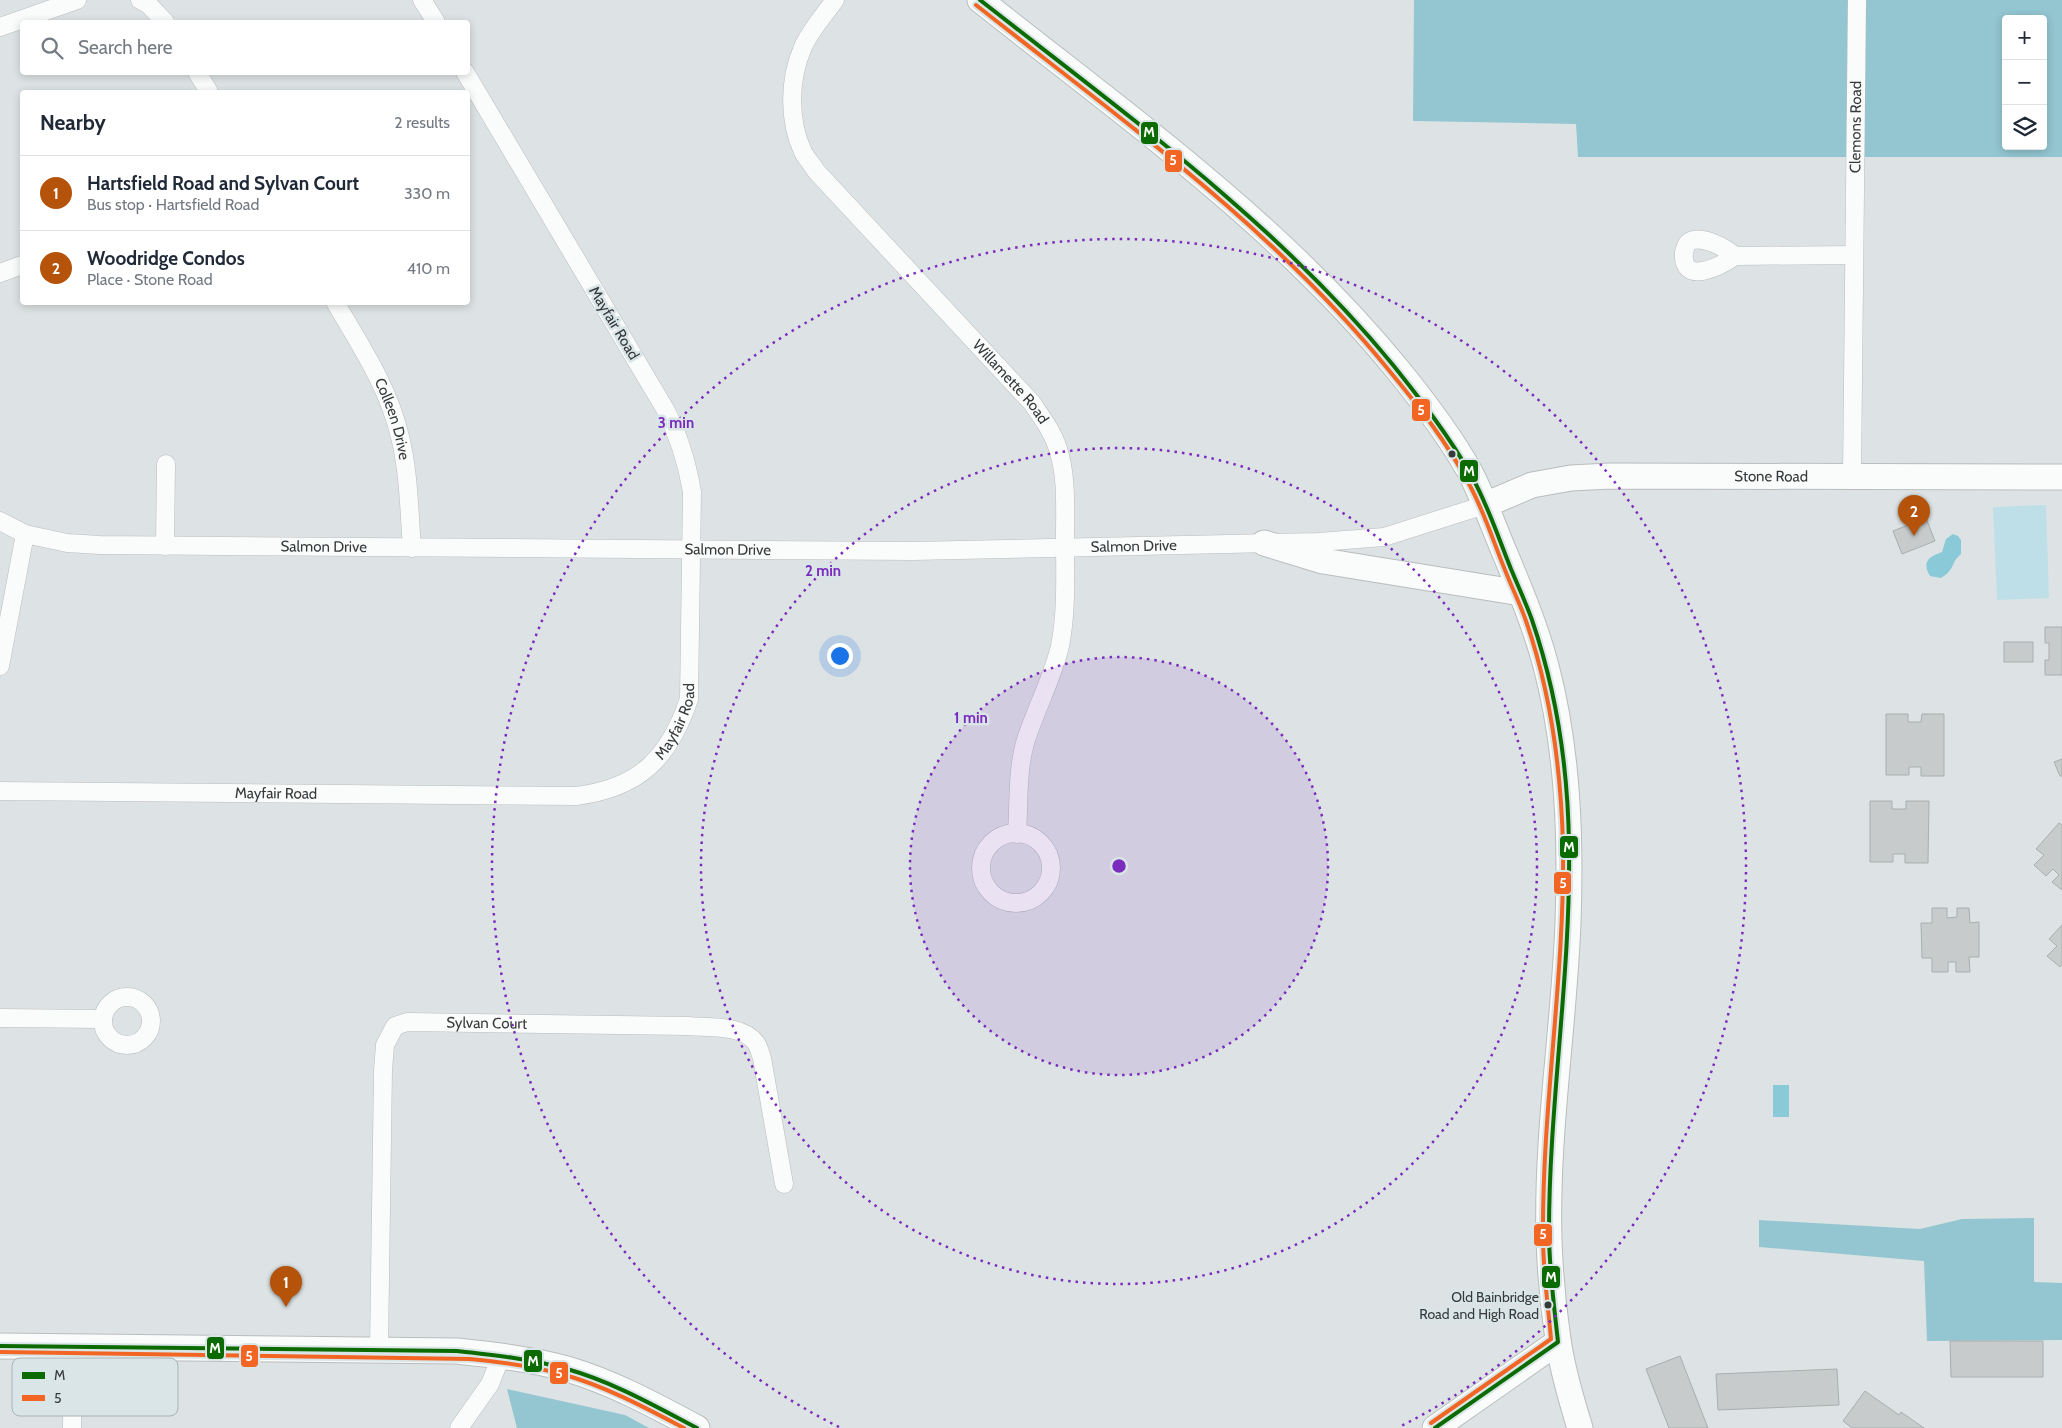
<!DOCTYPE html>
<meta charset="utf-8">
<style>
:root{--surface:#fff;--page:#f2f2f3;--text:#1f2937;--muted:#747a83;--line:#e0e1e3;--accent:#b45309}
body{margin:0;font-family:Cabin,sans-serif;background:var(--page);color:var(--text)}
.controls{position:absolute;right:15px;top:15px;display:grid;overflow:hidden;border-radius:5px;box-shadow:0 2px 8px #0003}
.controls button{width:45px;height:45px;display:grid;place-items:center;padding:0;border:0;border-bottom:1px solid var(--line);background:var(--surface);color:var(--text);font:25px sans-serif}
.you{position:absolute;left:839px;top:655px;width:18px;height:18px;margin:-12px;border:4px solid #fff;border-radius:50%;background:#1a73e8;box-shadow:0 0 0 8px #1a73e833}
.badge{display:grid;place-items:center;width:32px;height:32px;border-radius:50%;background:var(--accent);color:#fff;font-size:16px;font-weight:700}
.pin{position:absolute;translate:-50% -41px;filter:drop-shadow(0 1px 2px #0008)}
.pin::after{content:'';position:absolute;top:26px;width:18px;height:15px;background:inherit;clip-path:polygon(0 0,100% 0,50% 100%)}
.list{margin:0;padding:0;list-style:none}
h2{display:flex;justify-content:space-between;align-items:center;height:65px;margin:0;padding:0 20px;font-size:21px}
h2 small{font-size:16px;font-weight:400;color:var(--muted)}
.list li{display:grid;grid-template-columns:32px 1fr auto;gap:15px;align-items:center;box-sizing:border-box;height:75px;padding:0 20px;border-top:1px solid var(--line)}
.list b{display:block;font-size:19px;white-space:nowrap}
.list p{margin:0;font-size:16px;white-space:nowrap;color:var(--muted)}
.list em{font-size:16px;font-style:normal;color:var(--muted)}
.icon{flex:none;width:28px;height:28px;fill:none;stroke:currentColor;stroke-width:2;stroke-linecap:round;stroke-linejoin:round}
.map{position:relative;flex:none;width:2062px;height:1428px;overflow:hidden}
.search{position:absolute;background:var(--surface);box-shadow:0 2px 8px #0003;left:20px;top:20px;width:450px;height:55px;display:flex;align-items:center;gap:12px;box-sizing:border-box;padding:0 18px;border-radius:5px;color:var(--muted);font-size:19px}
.panel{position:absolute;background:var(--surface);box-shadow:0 2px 8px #0003;left:20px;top:90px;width:450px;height:215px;border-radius:5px}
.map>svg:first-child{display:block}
.green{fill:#bedfe7}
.forest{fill:#93c6d1;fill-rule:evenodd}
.water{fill:#8ac9d7}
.building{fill:#c7cbcc;stroke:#a9aeaf}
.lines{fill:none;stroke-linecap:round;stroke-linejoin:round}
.street-casing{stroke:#b9bdbe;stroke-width:19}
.secondary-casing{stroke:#b9bdbe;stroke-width:27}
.street{stroke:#fafbfb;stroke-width:18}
.secondary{stroke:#fafbfb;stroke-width:25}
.bus-1-casing{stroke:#dae5e7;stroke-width:8}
.bus-2-casing{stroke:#dae5e7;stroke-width:8}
.bus-1{stroke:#0c6b00;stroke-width:4}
.bus-2{stroke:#f26522;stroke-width:4}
.ring{fill:none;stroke:#7b2cbf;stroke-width:2.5;stroke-dasharray:2.5 5}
.bus-dot{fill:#363a3b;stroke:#dae5e7;stroke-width:2}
.labels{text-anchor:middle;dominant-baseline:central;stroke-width:5;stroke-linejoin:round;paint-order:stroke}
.bus-label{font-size:14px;fill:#363a3b;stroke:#dae5e7;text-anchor:end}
.street-label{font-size:15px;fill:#363a3b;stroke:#dae5e7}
.key{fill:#dae5e7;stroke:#a9b2b3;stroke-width:1}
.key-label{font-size:14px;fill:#363a3b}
.centre{fill:#7b2cbf;stroke:#dae5e7;stroke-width:2.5}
.ring-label{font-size:15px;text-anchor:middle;font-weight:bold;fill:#7b2cbf;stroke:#dae5e7;stroke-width:5;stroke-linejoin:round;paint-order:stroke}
.line-badge{stroke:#dae5e7;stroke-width:2}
.badge-label{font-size:14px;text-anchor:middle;font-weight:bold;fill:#fff}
</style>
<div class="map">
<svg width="2062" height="1428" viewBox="0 0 2062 1428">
<rect width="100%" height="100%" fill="#dde3e4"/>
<polygon class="green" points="2046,505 2049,598 1997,600 1993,507"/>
<g class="forest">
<path d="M1414,0H2062V157H1578L1576,124L1413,121ZM2006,19H2043V146H2006Z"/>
<polygon points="2034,1218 2034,1282 2062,1283 2062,1340 1927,1341 1924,1261 1759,1247 1759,1220 1920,1229 1962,1219"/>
<polygon points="507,1389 625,1415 649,1428 517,1428"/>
</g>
<g class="water">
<path d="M1953,534L1958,536L1961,540V554C1950,563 1956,569 1941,578L1930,576C1922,562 1928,557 1942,552L1946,539Z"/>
<rect x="1773" y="1085" width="16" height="32"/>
</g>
<g class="building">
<polygon points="1926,518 1935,541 1902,554 1893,531"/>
<polygon points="2045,627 2062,627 2062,675 2045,675 2045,660 2049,660 2049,643 2045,643"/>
<rect x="2004" y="642" width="29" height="20"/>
<polygon points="1886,714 1908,714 1908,722 1921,722 1922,714 1944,714 1944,776 1921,776 1921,767 1909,767 1909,775 1886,775"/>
<polygon points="2062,759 2062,776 2060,776 2054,762"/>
<polygon points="1870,801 1892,801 1892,809 1906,809 1906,801 1929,801 1928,863 1905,863 1905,854 1893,854 1893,862 1870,862"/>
<polygon points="2059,823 2062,825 2062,890 2052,882 2059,875 2053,869 2046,876 2034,865 2044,855 2036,849"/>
<polygon points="1932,908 1947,908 1947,918 1957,917 1957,908 1969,908 1970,923 1979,922 1979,957 1969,957 1970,972 1956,972 1956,962 1948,962 1948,972 1932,972 1932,958 1922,958 1921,923 1932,923"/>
<polygon points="2062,925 2062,964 2060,967 2047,956 2057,946 2049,939"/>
<polygon points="1950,1341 2043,1341 2043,1377 1951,1377"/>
<polygon points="1680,1356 1708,1428 1669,1428 1646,1369"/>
<polygon points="1837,1369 1839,1405 1718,1410 1716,1374"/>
<polygon points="1865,1391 1899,1415 1901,1412 1924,1428 1852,1428 1843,1421"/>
</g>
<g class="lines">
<g class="street-casing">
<g id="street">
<polyline points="140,0 149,5 165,22"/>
<polyline points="422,0 436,22"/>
<path id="s1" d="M835,0C824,15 810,31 803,47C789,79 788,120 803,152C806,158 812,164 816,171L1032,403C1042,418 1053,432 1058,449C1067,477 1065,507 1065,536C1065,572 1067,611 1060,646C1052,680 1035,710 1025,743C1017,772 1019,804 1017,834"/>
<polyline points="0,27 77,0"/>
<polyline points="197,72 209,92"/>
<path d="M1735,256C1726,248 1701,234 1689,242C1686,244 1685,249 1684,252C1681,287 1721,266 1735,256L1854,255"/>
<polyline points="0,273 22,265"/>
<path id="s2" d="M335,302C360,345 389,388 400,437C409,473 409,510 412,548"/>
<path id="s3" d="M1852,476L1857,0"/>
<path id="s4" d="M0,521L25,534L67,543L100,545L913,551L1319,542L1384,537L1485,505"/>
<polyline points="165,546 166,464"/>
<polyline points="0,666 25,534"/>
<path id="s5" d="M0,791L576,796C640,788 669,758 689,699L692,492C687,462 679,436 665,409L465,72"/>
<circle cx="1016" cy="868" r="35"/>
<circle cx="127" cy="1021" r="24"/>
<polyline points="0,1018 103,1019"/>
<path id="s6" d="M379,1349L383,1070L385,1045L395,1026L407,1022L688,1026C709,1028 742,1024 756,1043C759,1047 760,1053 762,1058L784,1184"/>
<polyline points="72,1428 73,1347"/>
<polyline points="459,1428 490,1384 501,1356"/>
</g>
</g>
<g class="secondary-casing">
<g id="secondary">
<path d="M980,0C1125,115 1280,225 1398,370C1424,402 1450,436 1470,472C1484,499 1494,528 1506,556C1521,592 1536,628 1546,666C1568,750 1571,836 1568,923C1564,1028 1546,1134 1549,1239C1550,1272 1553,1306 1558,1339C1562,1369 1571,1399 1580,1428"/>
<path id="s7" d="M1485,505L1532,485L1571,478L1610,476L2062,477"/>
<polyline points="1264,543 1323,561 1521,593"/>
<path d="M0,1346L457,1351C494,1355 531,1359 567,1369C612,1382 656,1406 697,1428"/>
<polyline points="1435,1428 1558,1342"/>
</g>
</g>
<use href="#street" class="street"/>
<use href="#secondary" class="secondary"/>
<g class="bus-1-casing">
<g id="bus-1">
<path d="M980,0C1124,113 1276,222 1393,365C1421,400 1449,436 1471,475C1488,505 1498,537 1511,569C1518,586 1526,603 1532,620C1557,693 1568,769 1569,845C1571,975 1549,1103 1549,1232C1549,1269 1554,1305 1558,1342L1435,1428"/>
<path d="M0,1346L457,1351C494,1355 531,1359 567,1369C613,1382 655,1406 697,1428"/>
</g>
</g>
<g class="bus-2-casing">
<g id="bus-2">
<path d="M976,5C1119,118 1271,226 1387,368C1417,404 1447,442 1469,484C1484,511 1493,541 1505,570C1512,588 1520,604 1526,621C1551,693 1561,769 1563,845C1565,976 1542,1106 1543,1237C1543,1271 1548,1305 1551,1339L1431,1423"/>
<path d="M0,1352L470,1359C502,1362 534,1366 565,1375C607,1387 646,1408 684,1428"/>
</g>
</g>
<use href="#bus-1" class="bus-1"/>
<use href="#bus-2" class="bus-2"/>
</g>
<circle cx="1119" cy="866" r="209" fill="#7b2cbf" fill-opacity=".12"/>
<g class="ring">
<circle cx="1119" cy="866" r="209"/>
<circle cx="1119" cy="866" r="418"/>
<path d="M839 1427A627 627 0 1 1 1399 1427"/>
</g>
<g class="bus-dot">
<circle cx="1452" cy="454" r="4.5"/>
<circle cx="1548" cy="1305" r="4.5"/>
</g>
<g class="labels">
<g class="bus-label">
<text x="1539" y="1297">Old Bainbridge<tspan x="1539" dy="17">Road and High Road</tspan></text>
</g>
<g class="street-label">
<text stroke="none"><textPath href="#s3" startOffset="349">Clemons Road</textPath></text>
<text transform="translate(614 323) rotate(59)">Mayfair Road</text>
<text stroke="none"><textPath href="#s1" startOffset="475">Willamette Road</textPath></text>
<text stroke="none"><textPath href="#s2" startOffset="131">Colleen Drive</textPath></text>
<text stroke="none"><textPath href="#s7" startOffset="291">Stone Road</textPath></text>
<text stroke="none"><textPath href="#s4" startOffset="1138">Salmon Drive</textPath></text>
<text stroke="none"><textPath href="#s4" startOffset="328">Salmon Drive</textPath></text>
<text stroke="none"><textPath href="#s4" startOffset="732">Salmon Drive</textPath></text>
<text stroke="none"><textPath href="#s5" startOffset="710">Mayfair Road</textPath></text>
<text stroke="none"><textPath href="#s5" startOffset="276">Mayfair Road</textPath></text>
<text stroke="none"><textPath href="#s6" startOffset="418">Sylvan Court</textPath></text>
</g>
</g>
<rect x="12" y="1358" width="166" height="58" rx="8" class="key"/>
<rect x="22" y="1372" width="23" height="7" fill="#0c6b00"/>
<rect x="22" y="1395" width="23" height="6" fill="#f26522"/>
<g class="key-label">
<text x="54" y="1380">M</text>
<text x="54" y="1403">5</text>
</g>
<circle cx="1119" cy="866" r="8" class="centre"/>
<g class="ring-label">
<text x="676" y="428">3 min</text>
<text x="823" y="576">2 min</text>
<text x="971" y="723">1 min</text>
</g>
<g class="line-badge">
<rect x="1140" y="121" width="19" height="24" rx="5" fill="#0c6b00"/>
<rect x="1164" y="149" width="19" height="24" rx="5" fill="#f26522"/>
<rect x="1411" y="398" width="20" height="24" rx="5" fill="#f26522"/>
<rect x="1459" y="459" width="20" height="24" rx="5" fill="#0c6b00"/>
<rect x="1559" y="835" width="20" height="24" rx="5" fill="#0c6b00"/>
<rect x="1553" y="871" width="19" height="24" rx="5" fill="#f26522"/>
<rect x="1533" y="1223" width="20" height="24" rx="5" fill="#f26522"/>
<rect x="1541" y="1265" width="20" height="24" rx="5" fill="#0c6b00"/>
<rect x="206" y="1336" width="19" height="24" rx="5" fill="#0c6b00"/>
<rect x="240" y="1344" width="19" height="24" rx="5" fill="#f26522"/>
<rect x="523" y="1349" width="20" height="24" rx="5" fill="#0c6b00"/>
<rect x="549" y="1361" width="20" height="24" rx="5" fill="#f26522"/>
</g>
<g class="badge-label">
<text x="1149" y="137">M</text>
<text x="1173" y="165">5</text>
<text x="1421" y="415">5</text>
<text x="1469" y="476">M</text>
<text x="1569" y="852">M</text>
<text x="1563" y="888">5</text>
<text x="1543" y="1239">5</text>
<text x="1551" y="1282">M</text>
<text x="215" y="1353">M</text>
<text x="249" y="1361">5</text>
<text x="533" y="1366">M</text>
<text x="559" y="1378">5</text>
</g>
</svg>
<div class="controls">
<button>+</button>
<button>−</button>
<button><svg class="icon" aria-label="layers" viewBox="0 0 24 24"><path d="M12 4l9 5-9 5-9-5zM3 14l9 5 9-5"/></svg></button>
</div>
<div class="you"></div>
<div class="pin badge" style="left:286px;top:1307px">1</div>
<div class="pin badge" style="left:1914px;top:536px">2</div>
<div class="search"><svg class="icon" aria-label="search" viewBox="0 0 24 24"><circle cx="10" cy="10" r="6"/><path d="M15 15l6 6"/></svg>Search here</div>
<section class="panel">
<h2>Nearby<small>2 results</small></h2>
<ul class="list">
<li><span class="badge">1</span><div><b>Hartsfield Road and Sylvan Court</b><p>Bus stop · Hartsfield Road</p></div><em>330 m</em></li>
<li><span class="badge">2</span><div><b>Woodridge Condos</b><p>Place · Stone Road</p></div><em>410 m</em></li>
</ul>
</section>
</div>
